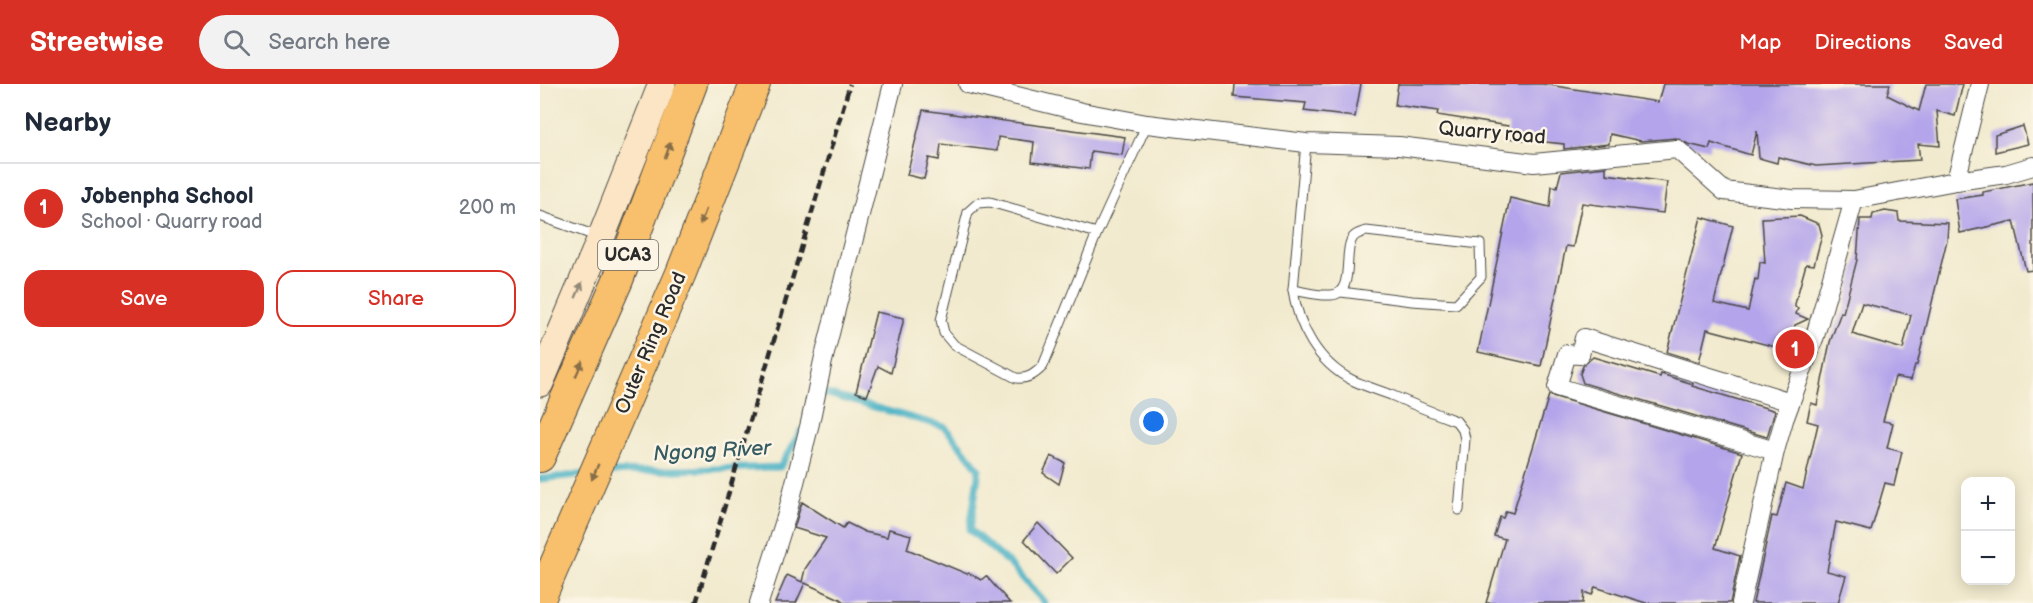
<!DOCTYPE html>
<meta charset="utf-8">
<style>
:root{--surface:#fff;--page:#f2f2f3;--text:#1f2937;--muted:#747a83;--line:#e0e1e3;--accent:#d93025}
body{margin:0;font-family:"Balsamiq Sans",sans-serif;background:var(--page);color:var(--text)}
.controls{position:absolute;right:18px;bottom:18px;display:grid;overflow:hidden;border-radius:12px;box-shadow:0 3px 15px #0003}
.controls button{width:54px;height:54px;display:grid;place-items:center;padding:0;border:0;border-bottom:2px solid var(--line);background:var(--surface);color:var(--text);font:30px sans-serif}
.you{position:absolute;left:614px;top:338px;width:21px;height:21px;margin:-15px;border:4px solid #fff;border-radius:50%;background:#1a73e8;box-shadow:0 0 0 9px #1a73e833}
.badge{display:grid;place-items:center;width:39px;height:39px;border-radius:50%;background:var(--accent);color:#fff;font-size:20px;font-weight:700}
.pin{position:absolute;translate:-50% -50%;border:3px solid #fff;box-shadow:0 2px 6px #0006}
.list{margin:0;padding:0;list-style:none}
h2{display:flex;justify-content:space-between;align-items:center;height:78px;margin:0;padding:0 24px;font-size:26px}
h2 small{font-size:20px;font-weight:400;color:var(--muted)}
.list li{display:grid;grid-template-columns:39px 1fr auto;gap:18px;align-items:center;box-sizing:border-box;height:90px;padding:0 24px;border-top:2px solid var(--line)}
.list b{display:block;font-size:22px;white-space:nowrap}
.list p{margin:0;font-size:20px;white-space:nowrap;color:var(--muted)}
.list em{font-size:20px;font-style:normal;color:var(--muted)}
.actions{display:flex;gap:12px;padding:18px 24px}
.actions a{flex:1;padding:14px 0;border:2px solid var(--accent);border-radius:18px;text-align:center;font-size:21px;color:var(--accent)}
.actions .main{background:var(--accent);color:#fff}
.icon{flex:none;width:33px;height:33px;fill:none;stroke:currentColor;stroke-width:2;stroke-linecap:round;stroke-linejoin:round}
.map{position:relative;flex:none;width:1493px;height:519px;overflow:hidden}
header{display:flex;align-items:center;gap:36px;box-sizing:border-box;height:84px;padding:0 30px;background:var(--accent);color:#fff}
header strong{font-size:28px}
nav{display:flex;gap:33px;margin-inline-start:auto;font-size:21px}
.search{width:420px;height:54px;background:var(--page);display:flex;align-items:center;gap:15px;box-sizing:border-box;padding:0 21px;border-radius:33px;color:var(--muted);font-size:22px}
main{display:flex}
aside{flex:1;background:var(--surface)}
.map>svg:first-child{display:block}
.lines{fill:none;stroke-linecap:round;stroke-linejoin:round}
.stream{stroke:#47b1c5;stroke-width:7}
.building{fill:#b3a4eb;fill-rule:evenodd}
.service-casing{stroke:#494843;stroke-width:11}
.minor-casing{stroke:#494843;stroke-width:20}
.secondary-casing{stroke:#494843;stroke-width:29}
.primary-casing{stroke:#494843;stroke-width:32}
.service{stroke:#fff;stroke-width:9}
.minor{stroke:#fff;stroke-width:18}
.secondary{stroke:#fce5c4;stroke-width:27}
.primary{stroke:#f8bf6c;stroke-width:30}
.rail{stroke:#2b2b2b;stroke-width:4.5;stroke-dasharray:9 4.5;stroke-linecap:butt}
.oneway{fill:#876e48}
.oneway2{fill:#948878}
.labels{text-anchor:middle;dominant-baseline:central;stroke-width:5;stroke-linejoin:round;paint-order:stroke}
.shield{fill:#fcf5e5;stroke:#6a6863;stroke-width:1.5}
.shield-label{font-size:18px;font-weight:bold;fill:#2b2b2b}
.street-label{font-size:20px;fill:#2b2b2b;stroke:#fcf5e5}
.water-label{font-size:21px;font-style:italic;fill:#355a61;stroke:#fcf5e5}
</style>
<header>
<strong>Streetwise</strong>
<div class="search"><svg class="icon" aria-label="search" viewBox="0 0 24 24"><circle cx="10" cy="10" r="6"/><path d="M15 15l6 6"/></svg>Search here</div>
<nav><a>Map</a><a>Directions</a><a>Saved</a></nav>
</header>
<main>
<aside>
<h2>Nearby<small></small></h2>
<ul class="list">
<li><span class="badge">1</span><div><b>Jobenpha School</b><p>School · Quarry road</p></div><em>200 m</em></li>
</ul>
<div class="actions"><a class="main">Save</a><a>Share</a></div>
</aside>
<div class="map">
<svg width="1493" height="519" viewBox="0 0 1493 519">
<rect width="100%" height="100%" fill="#fcf5e5"/>
<filter id="ink" filterUnits="userSpaceOnUse"><feTurbulence type="fractalNoise" baseFrequency=".0167" numOctaves="2"/><feDisplacementMap in="SourceGraphic" scale="12" xChannelSelector="R" yChannelSelector="G"/><feConvolveMatrix kernelMatrix="1 2 1 2 8 2 1 2 1" color-interpolation-filters="sRGB"/></filter>
<filter id="wash" filterUnits="userSpaceOnUse"><feTurbulence type="fractalNoise" baseFrequency=".008" numOctaves="4" result="noise"/><feDisplacementMap in="SourceGraphic" scale="24" xChannelSelector="R" yChannelSelector="G"/><feGaussianBlur stdDeviation="1.35" result="paint"/><feColorMatrix in="noise" values="0 0 0 0 0 0 0 0 0 0 0 0 0 0 0 0 0 1.4 0 .05"/><feComposite in="paint" operator="in"/></filter>
<g filter="url(#wash)">
<rect width="100%" height="100%" fill="#f1eace"/>
<g class="lines">
<g class="stream">
<polyline points="281,314 284,309 405,343 439,385 430,446 470,480 505,519"/>
<polyline points="65,388 240,383 261,347"/>
<polyline points="0,395 45,390"/>
</g>
</g>
<g id="blocks">
<g class="building">
<polygon points="695,0 821,0 815,33 764,27 766,19 694,13"/>
<polygon points="858,0 1002,0 1118,18 1123,0 1350,0 1347,11 1379,27 1386,0 1423,0 1415,32 1397,27 1400,62 1378,60 1380,76 1276,82 1238,73 1237,79 1219,74 1217,47 1211,71 1171,59 1169,65 1148,60 1136,54 1101,57 1070,50 1069,60 1024,65 1024,60 968,54 968,42 897,31 898,27 855,21"/>
<polygon points="383,26 585,53 582,71 551,67 549,85 492,78 494,58 458,53 457,67 401,60 399,76 389,74 384,95 367,91"/>
<polygon points="1483,42 1488,60 1455,68 1455,51"/>
<polygon points="1066,83 1066,90 1127,98 1123,129 1042,119 1033,163 1026,162 1001,282 938,268 970,114 1010,123 1012,102 1017,103 1021,88"/>
<polygon points="1493,98 1493,186 1486,187 1474,137 1420,149 1415,115 1443,111 1443,108"/>
<path d="M1345,127L1358,129L1359,137L1408,139L1407,156L1377,281H1375L1371,296L1355,293L1343,337L1353,339L1347,364L1362,368L1354,401L1345,399L1331,447L1296,438L1287,487L1306,492L1298,519H1213L1232,432L1237,433L1246,399L1263,405L1278,340L1267,337L1271,319L1277,321L1290,258L1301,228L1303,229L1317,176L1320,135H1332L1333,130ZM1322,219L1371,231L1363,265L1312,250Z"/>
<polygon points="1260,132 1279,140 1282,151 1274,181 1266,180 1255,220 1255,223 1258,224 1256,230 1268,235 1255,241 1253,251 1249,251 1247,266 1167,245 1159,278 1127,268 1161,133 1193,142 1174,219 1208,227 1215,195 1218,196 1220,178 1225,179 1222,134"/>
<polygon points="336,228 364,234 351,289 338,282 327,312 316,308"/>
<polygon points="1053,273 1120,293 1121,290 1153,300 1152,302 1233,326 1235,327 1227,353 1043,299 1040,290 1043,282"/>
<polygon points="1009,311 1202,369 1175,464 1200,472 1190,519 1106,519 1055,503 1052,511 1044,508 1043,519 946,519 965,455 954,452 960,433 963,434 966,427 973,429"/>
<polygon points="511,372 525,379 519,400 503,389"/>
<polygon points="262,418 303,444 307,439 325,448 347,453 349,445 371,451 367,465 427,490 429,489 441,496 446,492 470,519 305,519 300,515 265,499 256,519 235,519 247,491 262,498 265,485 286,454 254,444"/>
<polygon points="498,439 532,474 516,490 484,456"/>
</g>
</g>
</g>
<g filter="url(#ink)">
<use href="#blocks" fill-opacity="0" stroke="#494843" stroke-width="1.5"/>
<g class="lines">
<g class="service-casing">
<g id="service">
<path d="M766,59L753,206C758,242 778,279 812,296C824,302 838,306 851,311C872,320 894,329 916,337L923,346L925,355L919,426"/>
<polyline points="0,132 59,153"/>
<path d="M557,149L450,118L438,119L428,128L401,236L404,249L414,261L476,294C488,295 494,291 503,282L557,149L607,40"/>
<path d="M753,206C765,208 779,212 791,211C814,210 804,171 811,157C814,150 820,149 826,147L940,160L941,193L916,220L872,217L801,208"/>
</g>
</g>
<g class="minor-casing">
<g id="minor">
<polyline points="428,0 542,28 607,40 766,59 859,62 994,79 1137,65 1184,107 1252,115 1314,116 1416,97 1466,90 1493,82"/>
<polyline points="1416,97 1440,0"/>
<polyline points="1235,367 1244,336 1275,252 1314,116"/>
<polyline points="219,519 247,430 270,339 283,277 353,0"/>
<polyline points="1201,519 1235,367 1017,303 1027,270 1040,271 1044,254 1251,318"/>
</g>
</g>
<g class="secondary-casing">
<polyline id="secondary" points="0,299 61,154 122,0"/>
</g>
<g class="primary-casing">
<g id="primary">
<polyline points="0,373 78,196 152,0"/>
<polyline points="0,515 141,189 215,0"/>
</g>
</g>
<use href="#service" class="service"/>
<use href="#minor" class="minor"/>
<use href="#secondary" class="secondary"/>
<use href="#primary" class="primary"/>
<polyline class="rail" points="156,519 310,0"/>
</g>
<defs><path id="oneway-solid" d="M-6-.8H1V-3.2L6.5 0L1 3.2V.8H-6Z" transform="scale(1.5)"/></defs>
<g class="oneway">
<use href="#oneway-solid" transform="translate(128 66) rotate(-70)"/>
<use href="#oneway-solid" transform="translate(163 133) rotate(111)"/>
<use href="#oneway-solid" transform="translate(39 285) rotate(-66)"/>
<use href="#oneway-solid" transform="translate(55 388) rotate(113)"/>
</g>
<use class="oneway2" href="#oneway-solid" transform="translate(39 206) rotate(-67)"/>
</g>
<g class="labels">
<rect class="shield" x="58" y="156" width="60" height="30" rx="4.5"/>
<g class="shield-label">
<text x="88" y="171">UCA3</text>
</g>
<g class="street-label">
<text transform="translate(952 49) rotate(5)">Quarry road</text>
<text transform="translate(111 259) rotate(-67)">Outer Ring Road</text>
</g>
<g class="water-label">
<text transform="translate(172 367) rotate(-3)">Ngong River</text>
</g>
</g>
</svg>
<div class="controls">
<button>+</button>
<button>−</button>
</div>
<div class="you"></div>
<div class="pin badge" style="left:1255px;top:265px">1</div>
</div>
</main>
